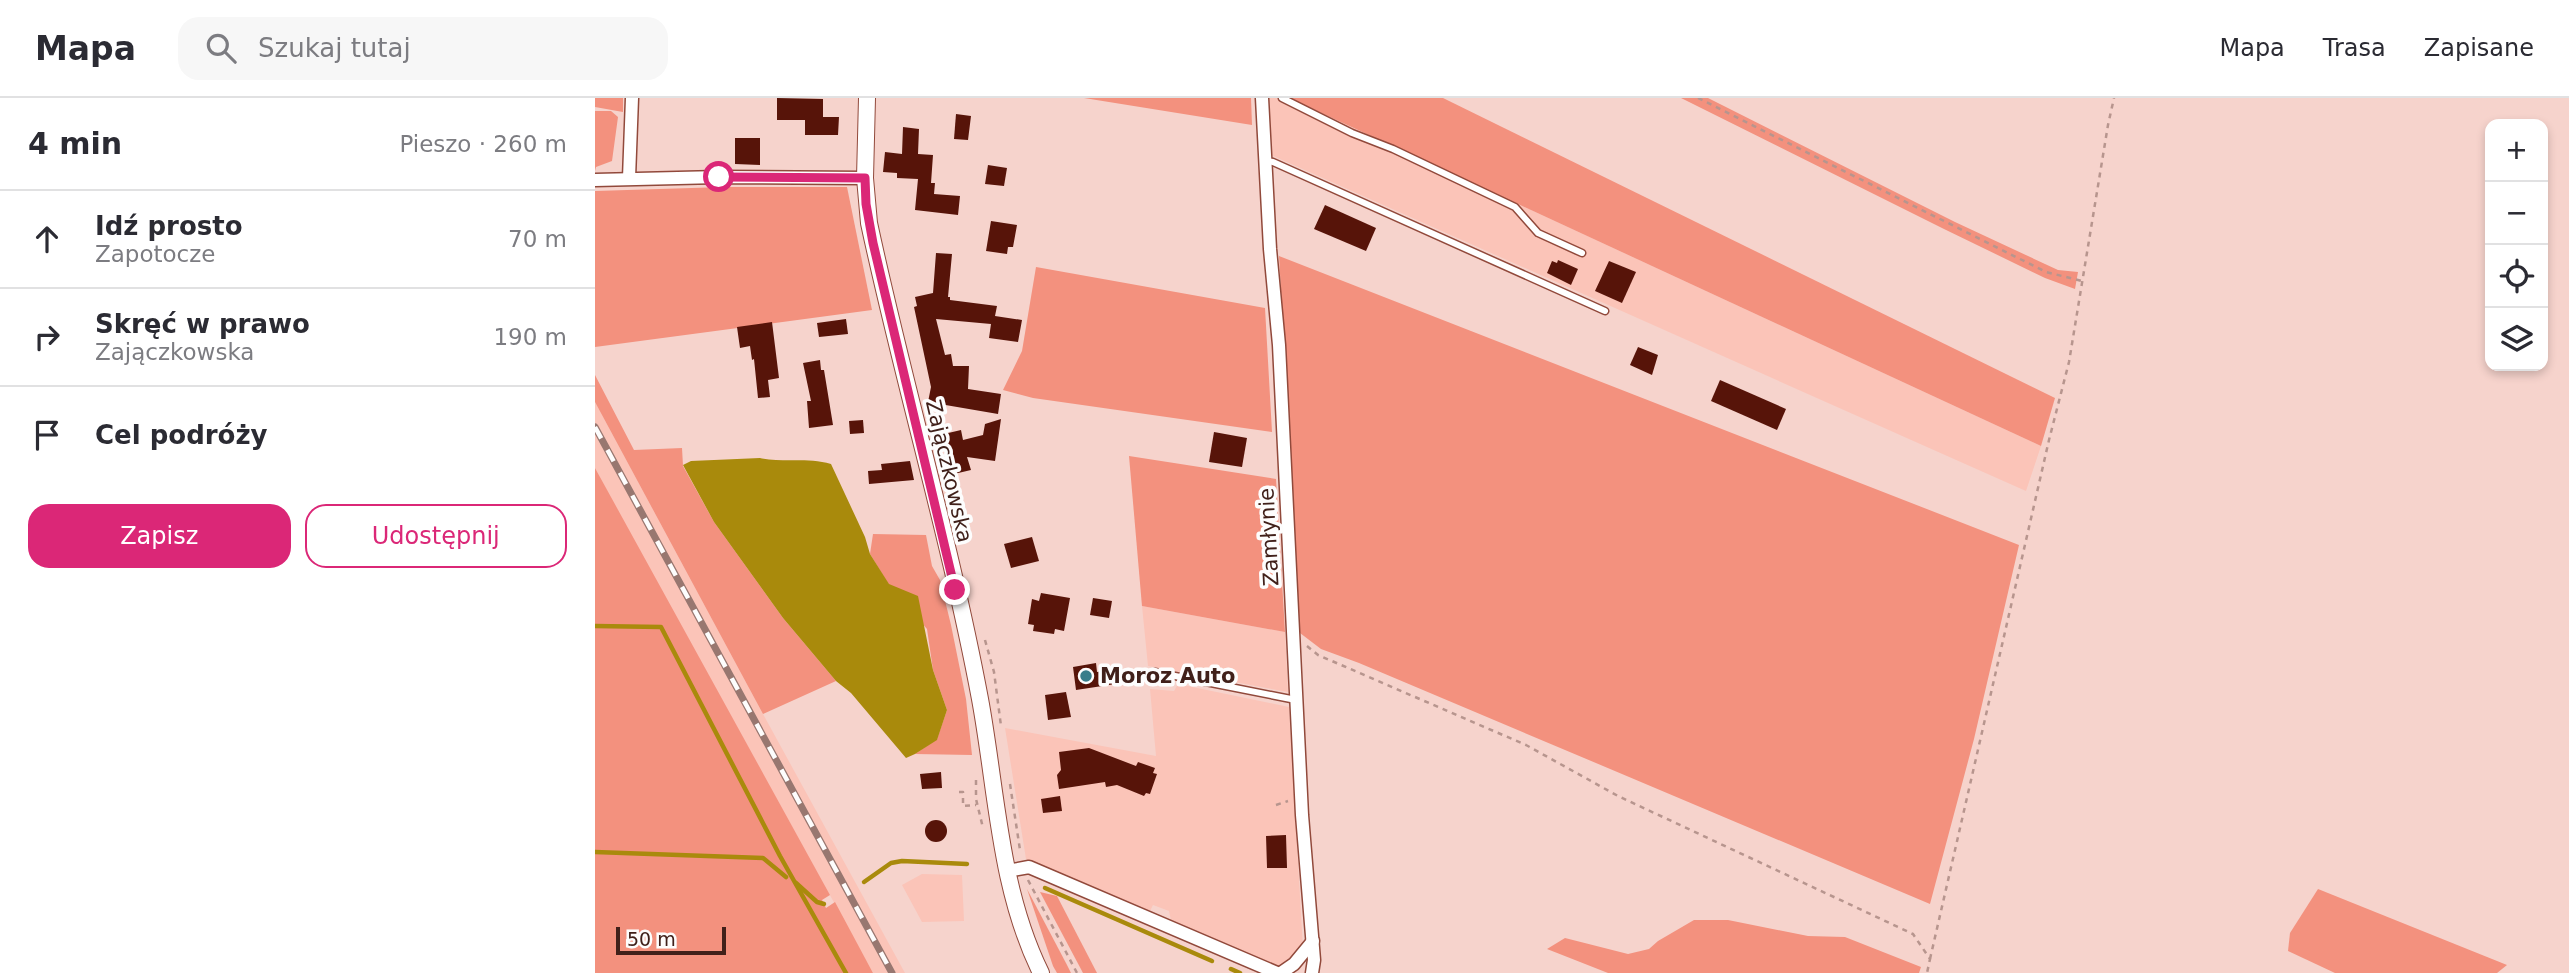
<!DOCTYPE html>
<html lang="pl">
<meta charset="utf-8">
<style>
:root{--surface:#fff;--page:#f7f7f7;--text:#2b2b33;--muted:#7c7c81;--line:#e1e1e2;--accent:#db2777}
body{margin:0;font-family:"DejaVu Sans",sans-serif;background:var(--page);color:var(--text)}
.controls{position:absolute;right:21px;top:21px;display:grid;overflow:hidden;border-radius:14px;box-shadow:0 4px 10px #0003}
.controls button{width:63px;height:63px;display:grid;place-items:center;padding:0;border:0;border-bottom:2px solid var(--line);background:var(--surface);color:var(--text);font:35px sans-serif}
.scale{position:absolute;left:21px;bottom:18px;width:110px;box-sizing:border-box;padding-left:7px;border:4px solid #40201a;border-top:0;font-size:19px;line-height:24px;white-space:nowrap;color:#40201a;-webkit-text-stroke:5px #fdfdfd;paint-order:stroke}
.stop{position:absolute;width:21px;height:21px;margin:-16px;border:5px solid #db2777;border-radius:50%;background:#fff}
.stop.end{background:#db2777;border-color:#fff;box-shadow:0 2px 7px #0008}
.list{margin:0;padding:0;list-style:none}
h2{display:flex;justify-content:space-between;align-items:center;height:91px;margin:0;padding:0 28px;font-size:30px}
h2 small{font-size:23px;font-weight:400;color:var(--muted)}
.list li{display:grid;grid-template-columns:46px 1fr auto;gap:21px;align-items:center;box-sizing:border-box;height:98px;padding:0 28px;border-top:2px solid var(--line)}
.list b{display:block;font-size:26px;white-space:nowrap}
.list p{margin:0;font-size:23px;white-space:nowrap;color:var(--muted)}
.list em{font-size:23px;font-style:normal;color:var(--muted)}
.actions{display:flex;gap:14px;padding:21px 28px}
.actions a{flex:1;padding:16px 0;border:2px solid var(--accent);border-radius:21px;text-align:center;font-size:24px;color:var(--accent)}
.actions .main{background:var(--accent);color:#fff}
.icon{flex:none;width:38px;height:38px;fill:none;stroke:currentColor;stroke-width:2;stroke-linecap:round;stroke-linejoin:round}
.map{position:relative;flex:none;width:1974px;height:875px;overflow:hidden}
header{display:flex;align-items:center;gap:42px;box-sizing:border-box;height:98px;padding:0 35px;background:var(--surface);border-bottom:2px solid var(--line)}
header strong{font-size:33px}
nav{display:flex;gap:38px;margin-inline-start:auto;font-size:24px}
.search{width:490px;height:63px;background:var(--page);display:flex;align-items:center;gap:18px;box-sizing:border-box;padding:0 24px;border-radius:21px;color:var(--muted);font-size:26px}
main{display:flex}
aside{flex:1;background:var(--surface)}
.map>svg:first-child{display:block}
.built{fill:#fbc4b8}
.green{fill:#f3917e}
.water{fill:#a98a0c}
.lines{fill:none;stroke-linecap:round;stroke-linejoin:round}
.stream{stroke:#a98a0c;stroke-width:4.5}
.building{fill:#571409}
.lane-casing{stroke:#91493b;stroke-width:9}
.street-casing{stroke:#91493b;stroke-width:15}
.secondary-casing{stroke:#91493b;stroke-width:18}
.path{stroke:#b7958e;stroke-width:2.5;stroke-dasharray:5 5;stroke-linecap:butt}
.lane{stroke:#fff;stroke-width:6}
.street{stroke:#fff;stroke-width:12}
.secondary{stroke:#fff;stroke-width:16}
.rail-casing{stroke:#987770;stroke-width:7}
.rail{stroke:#fdfdfd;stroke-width:4.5;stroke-dasharray:13;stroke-linecap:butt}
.route{stroke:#db2777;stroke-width:9}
.poi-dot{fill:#387d8a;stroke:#fdfdfd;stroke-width:2.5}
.labels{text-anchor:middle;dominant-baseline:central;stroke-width:7;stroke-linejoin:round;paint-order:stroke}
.street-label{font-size:21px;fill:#40201a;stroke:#fdfdfd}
.poi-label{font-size:21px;font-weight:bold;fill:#40201a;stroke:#fdfdfd;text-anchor:start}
</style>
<header>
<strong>Mapa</strong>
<div class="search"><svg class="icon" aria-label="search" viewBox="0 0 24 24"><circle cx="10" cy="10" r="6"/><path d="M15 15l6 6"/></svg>Szukaj tutaj</div>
<nav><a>Mapa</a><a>Trasa</a><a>Zapisane</a></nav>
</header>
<main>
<aside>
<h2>4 min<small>Pieszo · 260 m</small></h2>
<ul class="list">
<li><svg class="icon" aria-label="ahead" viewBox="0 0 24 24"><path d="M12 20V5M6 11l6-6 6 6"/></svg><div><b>Idź prosto</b><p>Zapotocze</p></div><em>70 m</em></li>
<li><svg class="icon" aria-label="right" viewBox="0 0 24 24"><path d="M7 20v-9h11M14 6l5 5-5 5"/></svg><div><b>Skręć w prawo</b><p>Zajączkowska</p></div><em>190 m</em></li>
<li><svg class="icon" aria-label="arrive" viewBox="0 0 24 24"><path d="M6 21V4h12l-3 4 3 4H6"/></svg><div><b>Cel podróży</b></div></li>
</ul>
<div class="actions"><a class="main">Zapisz</a><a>Udostępnij</a></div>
</aside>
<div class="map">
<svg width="1974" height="875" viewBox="0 0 1974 875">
<rect width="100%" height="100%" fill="#f6d3cc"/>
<g class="built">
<polygon points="672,0 694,0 1446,348 1431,393 676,57"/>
<polygon points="0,304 168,616 310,875 278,875 21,410 0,370"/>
<polygon points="547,508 690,534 693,594 553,568"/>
<polygon points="583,586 694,609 708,850 687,870 576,822 574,813 558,807 555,813 431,761 410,630 561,658 555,591 579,593"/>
<polygon points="327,776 367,777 369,823 327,824 307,787"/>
</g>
<g class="green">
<polygon points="0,0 28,0 28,14 0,9"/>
<polygon points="489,0 656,0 657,27"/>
<polygon points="694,0 848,0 1460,300 1446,348"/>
<polygon points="1086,0 1113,0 1360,124 1463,172 1483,174 1480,191 1450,180 1349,131"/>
<polygon points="0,13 16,13 23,19 17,63 1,69 0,73"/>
<polygon points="129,89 252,89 277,212 0,249 0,93"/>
<polygon points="684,158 1424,447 1379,641 1335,806 764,565 726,551 705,535"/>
<polygon points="441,169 670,210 677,334 438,300 408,292 427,253"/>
<polygon points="0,277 39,352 87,350 88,368 119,424 188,520 241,583 168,616 0,304"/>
<polygon points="534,358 681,381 690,534 547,508"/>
<polygon points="0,370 235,797 227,802 231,810 240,804 278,875 0,875"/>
<polygon points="278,436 331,437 337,468 345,482 356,527 371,601 377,657 320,656 342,641 352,612 338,572 332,531 294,487 275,456"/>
<polygon points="432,791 472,867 476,875 462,875 458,868"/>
<polygon points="1723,791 1912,867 1902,875 1740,875 1693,853 1695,835"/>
<polygon points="445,794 462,798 502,875 488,875"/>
<polygon points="1099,822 1133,822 1213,838 1250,839 1326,869 1324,875 1013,875 952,851 970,840 1033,856 1054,851 1063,843"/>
</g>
<path class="water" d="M165,360C189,365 212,359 236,366L270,439L275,456L294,486L323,498L338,572L352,612L342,642L320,656L311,660L256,595L241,583L188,520L119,424L88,367L96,363Z"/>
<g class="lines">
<g class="stream">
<polyline points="0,528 66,529 185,758 251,875"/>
<polyline points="0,754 168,760 191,779"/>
<polyline points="269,784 296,765 307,763 372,766"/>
<polyline points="201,785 222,804 229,806"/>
<polyline points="450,790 617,863"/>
<polyline points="636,871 645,875"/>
</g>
</g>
<g class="building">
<polygon points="182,0 228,1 228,19 244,19 243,37 210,37 210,22 182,22"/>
<polygon points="361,16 376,18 373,42 359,41"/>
<polygon points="308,29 324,31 323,56 338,57 336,85 340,85 339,96 365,98 363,117 320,112 323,81 302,80 302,75 288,74 290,54 307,56"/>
<polygon points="140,40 165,40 165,67 140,66"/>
<polygon points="393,67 412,70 409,88 390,86"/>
<polygon points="730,107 781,130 771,153 719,131"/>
<polygon points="396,123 422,127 418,149 413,149 412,156 391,153"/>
<polygon points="341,155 357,156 353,199 355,199 355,202 402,208 400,218 427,222 423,244 394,240 396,226 341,221 350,257 356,256 358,268 374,268 373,291 406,296 403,316 333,304 336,289 319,209 322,208 320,199 338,195"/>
<polygon points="963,162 983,171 976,187 952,175 957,163 962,165"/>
<polygon points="1014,163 1041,174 1027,205 1000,193"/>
<polygon points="251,221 253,236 224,239 222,225"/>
<polygon points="177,224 184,280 173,282 175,299 163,300 159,261 157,262 155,248 145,250 142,229"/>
<polygon points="1043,249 1063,257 1057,277 1035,267"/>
<polygon points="225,262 226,272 229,272 238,327 214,330 212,303 216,303 208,265"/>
<polygon points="1125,282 1191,311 1182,332 1116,303"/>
<polygon points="406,321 400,363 372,359 376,372 359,376 349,336 366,332 368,342 388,337 390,326"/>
<polygon points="268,322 269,335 255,336 254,323"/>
<polygon points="619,334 652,340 647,369 614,364"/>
<polygon points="315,363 319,382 274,386 273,373 287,372 286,366"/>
<polygon points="437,439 444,463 416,470 409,446"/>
<polygon points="446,495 475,500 469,533 460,531 459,536 438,533 439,527 433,526 437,501 444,503"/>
<polygon points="498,500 517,503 514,520 495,517"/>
<polygon points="501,565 502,574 524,570 527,585 481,592 478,569"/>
<polygon points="471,594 476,619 453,622 450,597"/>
<polygon points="494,650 541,668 543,664 560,670 558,675 562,676 555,696 551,695 549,698 522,687 511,689 510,684 464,691 462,677 466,672 464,654"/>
<polygon points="346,674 347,690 327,691 325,676"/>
<polygon points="465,698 467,713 448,715 446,701"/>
<circle cx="341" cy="733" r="11"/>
<polygon points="691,737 692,770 672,770 671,738"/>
</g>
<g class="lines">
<g class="lane-casing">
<g id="lane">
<polyline points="687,0 757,35 798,51 920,109 943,135 987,155"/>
<polyline points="671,63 678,64 1010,213"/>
<polyline points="560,574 701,602"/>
</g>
</g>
<g class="street-casing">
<g id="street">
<polyline points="667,0 675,151 684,247 707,717 719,862 717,875"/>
<polyline points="34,80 37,0"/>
<polyline points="0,82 124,79 270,80"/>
<polyline points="412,773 434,769 682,875"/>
<polyline points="686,875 699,866 718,843"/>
</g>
</g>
<g class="secondary-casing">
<path id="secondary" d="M272,0L270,80L274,125C308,284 355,441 385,601C402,693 404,790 446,875"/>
</g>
<g class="path">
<polyline points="1103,0 1451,174 1487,183"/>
<polyline points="390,542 399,574 406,628"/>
<polyline points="712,548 723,557 931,647 1023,698 1318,836 1335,861 1332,875"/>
<polyline points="381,682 381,701 388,730"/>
<polyline points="415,686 425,752"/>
<polyline points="364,694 368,694 368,708 381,707"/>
<polyline points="681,707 693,703"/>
<polyline points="433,782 482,875"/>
<polyline points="1335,861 1454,342 1474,264 1513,27 1519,0"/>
</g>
<use href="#lane" class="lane"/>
<use href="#street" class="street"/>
<use href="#secondary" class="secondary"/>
<g class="rail-casing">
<polyline id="rail" points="0,329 297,875"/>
</g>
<use href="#rail" class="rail"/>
</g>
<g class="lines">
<polyline class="route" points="124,79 270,80 271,106 278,145 360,492"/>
</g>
<circle class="poi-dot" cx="491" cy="578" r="7"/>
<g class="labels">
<g class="street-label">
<text transform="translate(354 373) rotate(77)">Zajączkowska</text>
<text transform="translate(674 439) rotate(-93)">Zamłynie</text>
</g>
<g class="poi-label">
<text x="505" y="578">Moroz Auto</text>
</g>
</g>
</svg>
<div class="controls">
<button>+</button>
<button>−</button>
<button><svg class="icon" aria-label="locate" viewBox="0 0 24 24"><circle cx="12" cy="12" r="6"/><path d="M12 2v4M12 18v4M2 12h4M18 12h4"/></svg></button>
<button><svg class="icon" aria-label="layers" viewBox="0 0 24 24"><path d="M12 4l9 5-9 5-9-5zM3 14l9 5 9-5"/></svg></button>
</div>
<div class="scale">50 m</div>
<div class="stop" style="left:124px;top:79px"></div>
<div class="stop end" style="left:360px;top:492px"></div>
</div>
</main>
